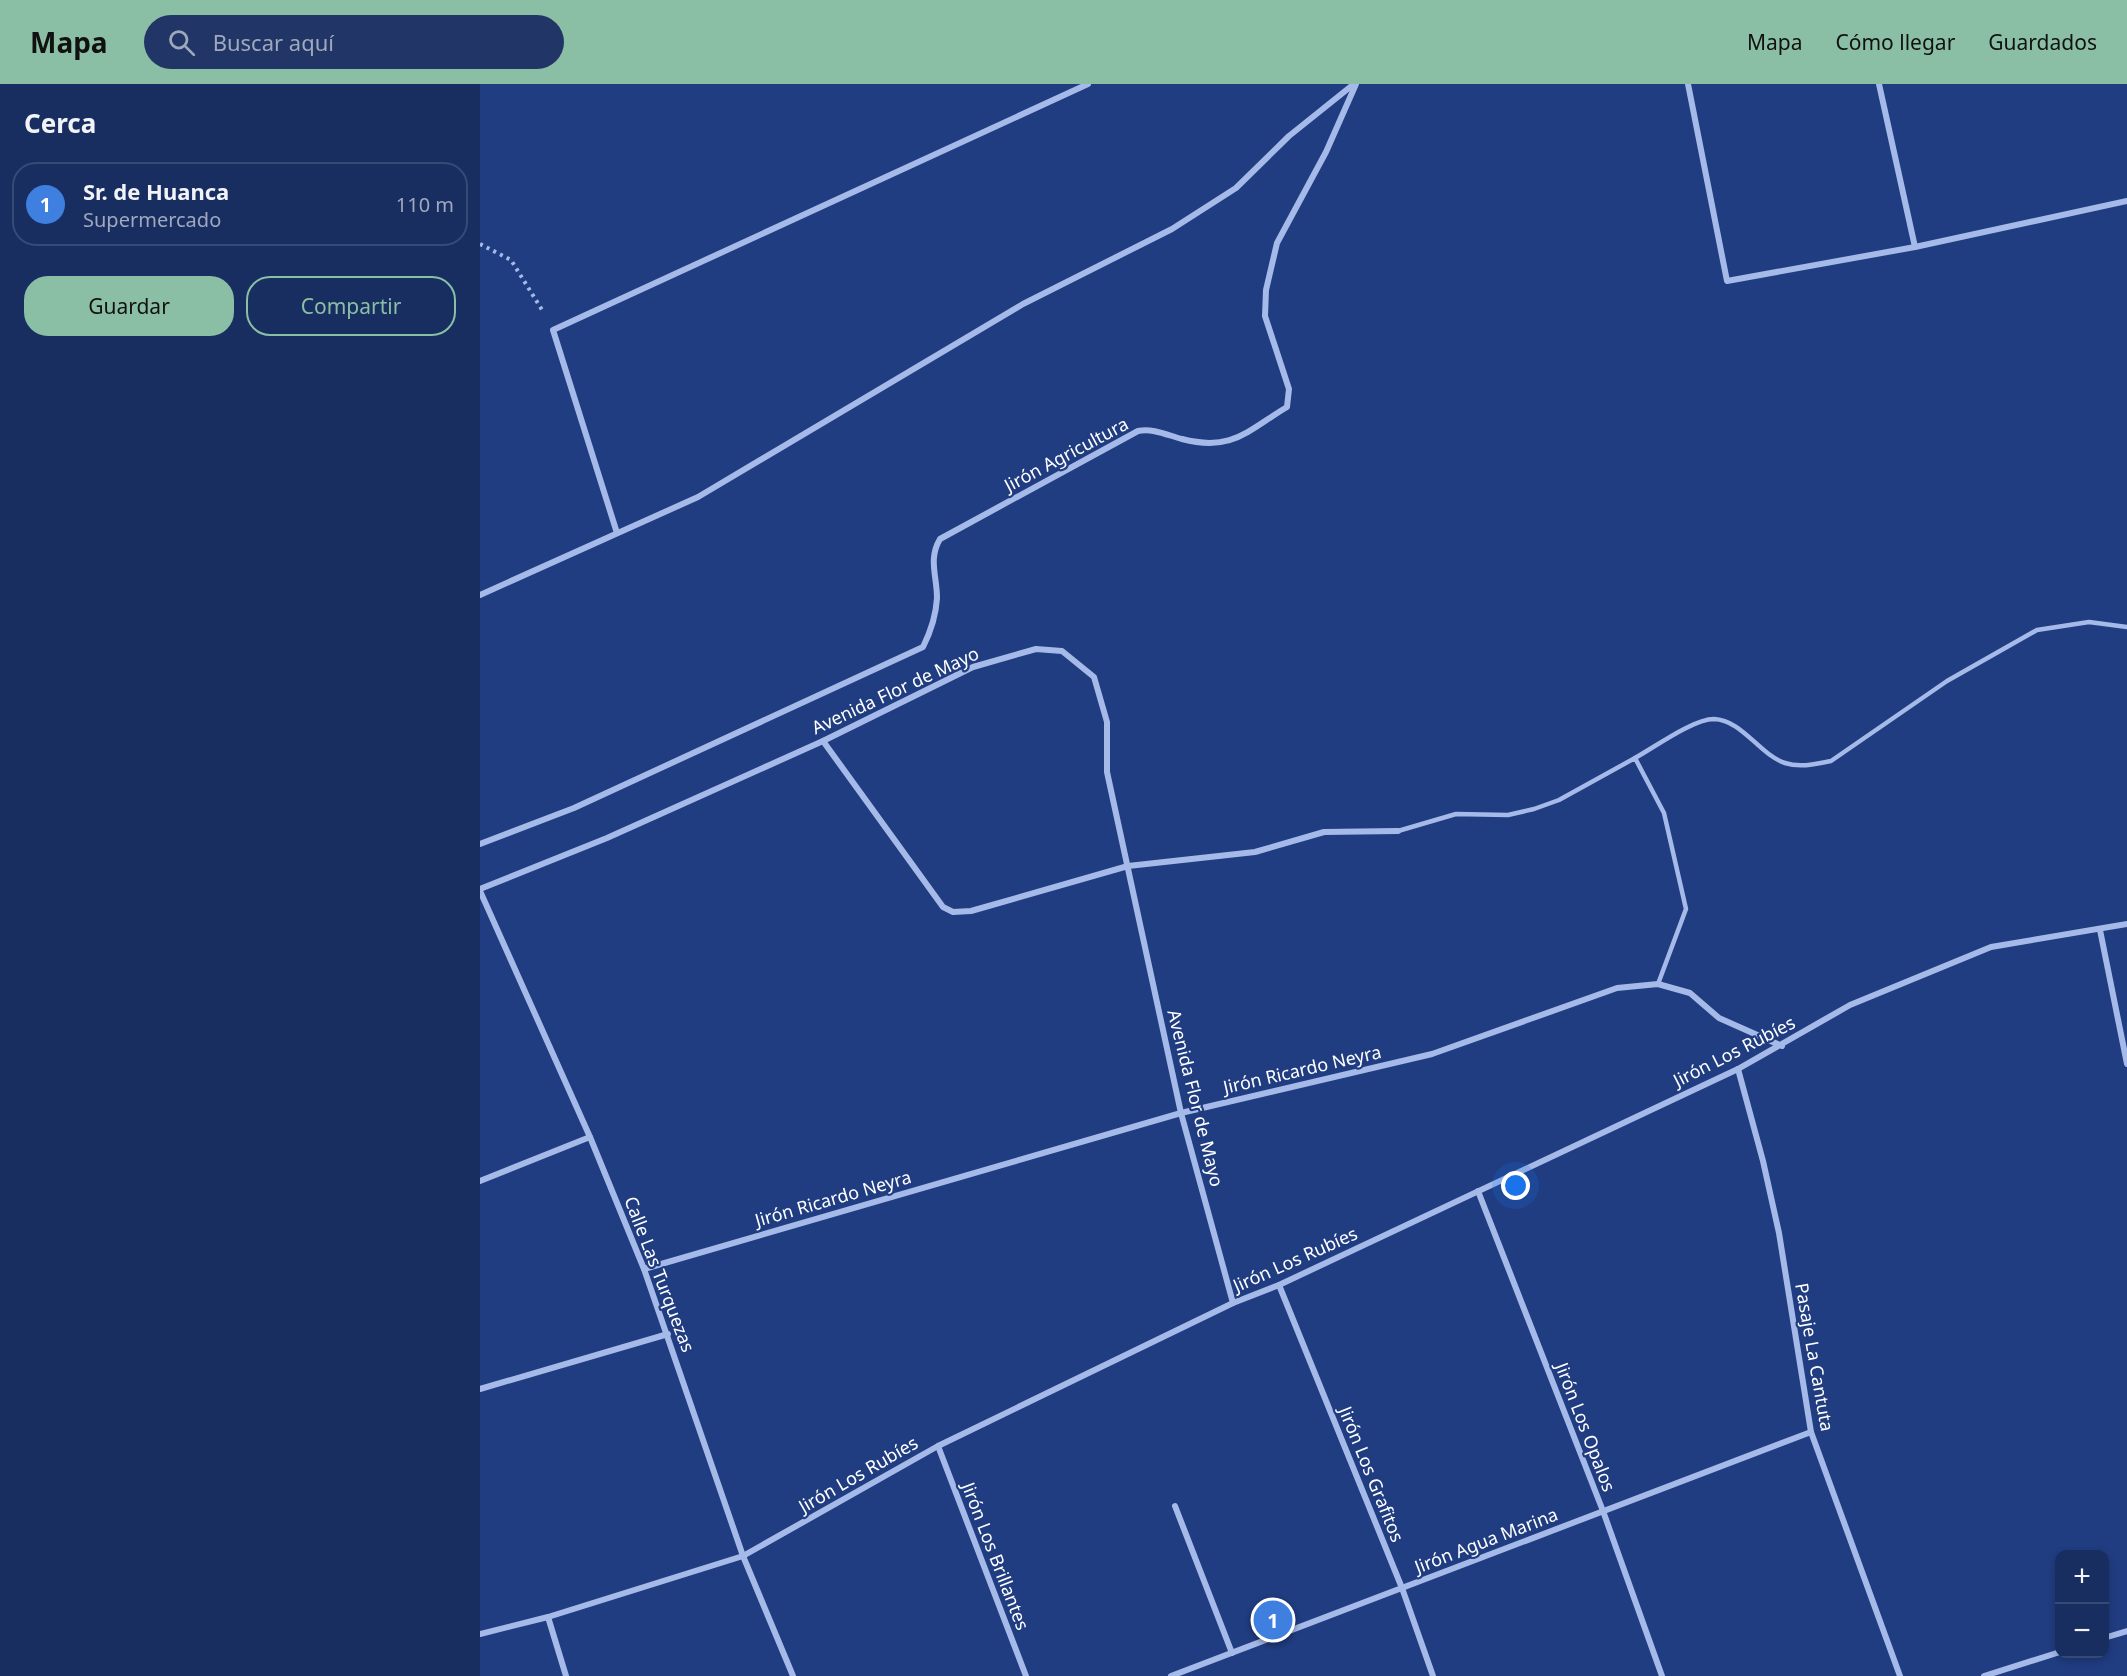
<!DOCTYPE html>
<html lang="es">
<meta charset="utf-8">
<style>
:root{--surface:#182e61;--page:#213667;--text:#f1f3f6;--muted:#9fa8bd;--line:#364a76;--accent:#8abfa5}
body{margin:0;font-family:"Noto Sans",sans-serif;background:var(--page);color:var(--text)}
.controls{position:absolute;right:18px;bottom:18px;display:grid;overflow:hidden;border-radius:12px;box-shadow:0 3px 9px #0003}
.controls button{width:54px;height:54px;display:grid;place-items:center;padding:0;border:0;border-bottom:2px solid var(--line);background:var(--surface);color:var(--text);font:30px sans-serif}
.you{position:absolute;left:1036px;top:1102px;width:21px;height:21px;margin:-15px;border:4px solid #fff;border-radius:50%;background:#1a73e8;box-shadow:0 0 0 9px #1a73e833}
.badge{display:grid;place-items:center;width:39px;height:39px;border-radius:50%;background:var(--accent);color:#fff;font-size:20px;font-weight:700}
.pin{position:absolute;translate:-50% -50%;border:3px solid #fff;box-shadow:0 2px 6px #0006}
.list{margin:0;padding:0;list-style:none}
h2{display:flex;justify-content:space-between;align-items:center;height:78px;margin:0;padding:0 24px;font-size:26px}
h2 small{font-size:20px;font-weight:400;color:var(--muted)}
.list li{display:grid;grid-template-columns:39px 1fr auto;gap:18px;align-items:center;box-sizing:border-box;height:84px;margin:0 12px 12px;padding:0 12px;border:2px solid var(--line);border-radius:24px}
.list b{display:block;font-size:22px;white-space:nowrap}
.list p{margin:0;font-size:20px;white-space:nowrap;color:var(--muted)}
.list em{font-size:20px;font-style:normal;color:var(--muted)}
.actions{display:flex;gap:12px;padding:18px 24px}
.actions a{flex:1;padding:14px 0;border:2px solid var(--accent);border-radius:24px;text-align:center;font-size:21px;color:var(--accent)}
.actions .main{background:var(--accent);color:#111}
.icon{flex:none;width:33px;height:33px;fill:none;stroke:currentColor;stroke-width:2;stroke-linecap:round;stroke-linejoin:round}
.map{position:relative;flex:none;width:1647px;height:1592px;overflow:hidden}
header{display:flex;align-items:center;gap:36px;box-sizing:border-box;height:84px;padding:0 30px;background:var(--accent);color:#111}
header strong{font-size:28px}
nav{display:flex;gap:33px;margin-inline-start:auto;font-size:21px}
.search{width:420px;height:54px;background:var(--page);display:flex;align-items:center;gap:15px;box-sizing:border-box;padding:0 21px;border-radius:33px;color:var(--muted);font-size:22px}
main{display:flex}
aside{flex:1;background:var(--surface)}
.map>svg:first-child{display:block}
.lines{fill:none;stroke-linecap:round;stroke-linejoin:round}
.path{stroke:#a5bae8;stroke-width:4;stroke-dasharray:3 4.5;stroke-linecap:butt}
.service{stroke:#a5bae8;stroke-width:4.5}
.minor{stroke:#a5bae8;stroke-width:6}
.labels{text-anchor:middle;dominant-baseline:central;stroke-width:4.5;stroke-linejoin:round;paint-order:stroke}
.street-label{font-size:18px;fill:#fff;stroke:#203d81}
</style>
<header>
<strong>Mapa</strong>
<div class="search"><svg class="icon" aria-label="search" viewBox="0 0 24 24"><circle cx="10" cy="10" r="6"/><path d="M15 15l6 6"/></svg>Buscar aquí</div>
<nav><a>Mapa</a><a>Cómo llegar</a><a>Guardados</a></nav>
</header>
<main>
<aside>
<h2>Cerca<small></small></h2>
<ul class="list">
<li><span class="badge" style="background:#3f7fe0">1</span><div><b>Sr. de Huanca</b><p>Supermercado</p></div><em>110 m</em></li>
</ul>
<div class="actions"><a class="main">Guardar</a><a>Compartir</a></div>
</aside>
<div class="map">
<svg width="1647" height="1592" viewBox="0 0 1647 1592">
<rect width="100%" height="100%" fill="#203d81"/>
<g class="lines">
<polyline class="path" points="0,160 31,176 64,229"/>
<g class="service">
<path d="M1155,674C1175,663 1213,635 1234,635C1262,636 1280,671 1305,679C1320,684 1336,680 1351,677L1467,597L1557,546L1609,538L1647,543"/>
<polyline points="918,747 976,730 1028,731 1054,725 1079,716 1155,674 1184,729 1206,825 1178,900"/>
</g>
<g class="minor">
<polyline points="1208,0 1247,197 1435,163 1647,117"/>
<polyline points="1399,0 1435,163"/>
<polyline points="137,449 73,246 608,0"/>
<polyline points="0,511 218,413 543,220 692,145 756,104 809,52 874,0"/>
<polyline points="343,657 463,823 473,828 491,827 648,782 775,768 844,748 918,747"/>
<path d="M0,760L94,724L443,563C451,547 456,532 457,514C457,492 448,475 460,455L658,347C673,344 687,351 702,355C752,368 767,347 807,323L809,305L785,232L786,206L797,159L846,68L876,0"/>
<polyline points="0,805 127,754 343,657 493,583 556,565 582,567 614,593 627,638 627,688 701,1029 753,1219"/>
<polyline points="0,807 110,1053 164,1185 263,1472 313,1592"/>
<polyline points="1620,846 1647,980"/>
<polyline points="1258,985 1283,1077 1299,1149 1331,1348 1420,1592"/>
<polyline points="0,1097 110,1053"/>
<polyline points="998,1107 1123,1427 1182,1592"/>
<polyline points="164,1185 701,1029 952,970 1137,904 1178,900 1210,909 1239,934 1302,962"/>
<polyline points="799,1201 922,1504 953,1592"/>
<polyline points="0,1305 188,1250"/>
<polyline points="458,1362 546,1592"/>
<polyline points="695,1422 752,1569"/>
<polyline points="68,1533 86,1592"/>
<polyline points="0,1550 68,1533 263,1472 458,1362 753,1219 799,1201 1258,985 1370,921 1511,863 1647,840"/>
<polyline points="1624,1554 1647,1547"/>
<polyline points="691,1592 1331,1348"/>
<polyline points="1504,1592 1580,1568"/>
</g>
</g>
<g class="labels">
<g class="street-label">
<text transform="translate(586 370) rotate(-28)">Jirón Agricultura</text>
<text transform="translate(415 606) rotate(-25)">Avenida Flor de Mayo</text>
<text transform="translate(1254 967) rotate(-27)">Jirón Los Rubíes</text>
<text transform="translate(822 985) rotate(-13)">Jirón Ricardo Neyra</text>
<text transform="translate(716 1014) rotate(76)">Avenida Flor de Mayo</text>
<text transform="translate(353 1114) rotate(-16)">Jirón Ricardo Neyra</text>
<text transform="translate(815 1175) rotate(-24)">Jirón Los Rubíes</text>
<text transform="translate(180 1190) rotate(69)">Calle Las Turquezas</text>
<text transform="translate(1335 1273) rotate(80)">Pasaje La Cantuta</text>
<text transform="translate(1106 1343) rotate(69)">Jirón Los Opalos</text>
<text transform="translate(378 1390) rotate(-30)">Jirón Los Rubíes</text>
<text transform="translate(892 1390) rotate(68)">Jirón Los Grafitos</text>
<text transform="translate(1006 1456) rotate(-21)">Jirón Agua Marina</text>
<text transform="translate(516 1472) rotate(69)">Jirón Los Brillantes</text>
</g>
</g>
</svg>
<div class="controls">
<button>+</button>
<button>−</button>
</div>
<div class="you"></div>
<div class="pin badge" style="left:793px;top:1536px;background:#3f7fe0">1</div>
</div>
</main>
